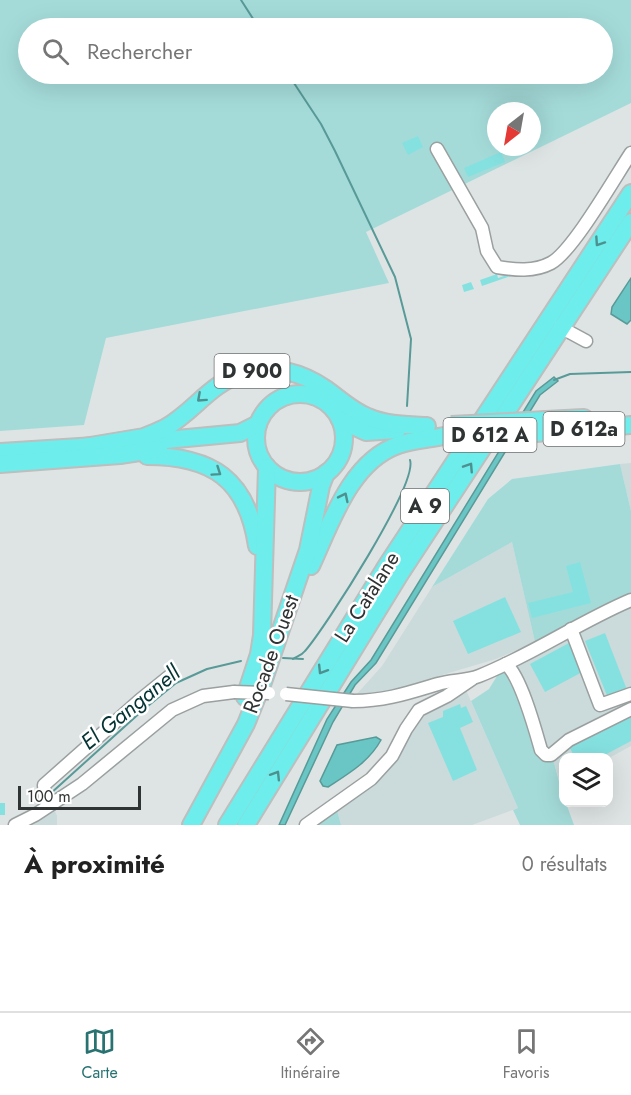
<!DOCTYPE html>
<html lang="fr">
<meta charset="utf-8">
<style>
:root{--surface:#fff;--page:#f2f2f2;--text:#222;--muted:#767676;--line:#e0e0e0;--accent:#287372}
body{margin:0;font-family:Jost,sans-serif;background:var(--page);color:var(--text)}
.controls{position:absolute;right:18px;bottom:18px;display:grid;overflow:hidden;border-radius:12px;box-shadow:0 6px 24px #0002}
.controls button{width:54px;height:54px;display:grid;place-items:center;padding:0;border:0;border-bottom:2px solid var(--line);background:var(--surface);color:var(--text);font:30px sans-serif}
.compass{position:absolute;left:487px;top:102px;width:54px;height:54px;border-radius:50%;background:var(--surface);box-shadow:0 6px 24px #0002;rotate:211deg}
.scale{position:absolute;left:18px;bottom:15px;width:123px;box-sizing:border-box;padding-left:6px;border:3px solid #303333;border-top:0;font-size:16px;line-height:21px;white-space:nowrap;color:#303333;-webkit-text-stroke:4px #fff;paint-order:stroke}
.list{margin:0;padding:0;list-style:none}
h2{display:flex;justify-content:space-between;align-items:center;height:78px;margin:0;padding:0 24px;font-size:26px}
h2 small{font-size:20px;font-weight:400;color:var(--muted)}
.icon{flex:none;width:33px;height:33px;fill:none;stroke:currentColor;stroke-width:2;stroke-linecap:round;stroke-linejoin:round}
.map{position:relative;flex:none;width:631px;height:825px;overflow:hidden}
.search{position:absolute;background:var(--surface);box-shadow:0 6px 24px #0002;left:18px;right:18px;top:18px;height:66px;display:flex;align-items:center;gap:15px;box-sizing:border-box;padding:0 21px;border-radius:33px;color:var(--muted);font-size:22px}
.sheet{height:186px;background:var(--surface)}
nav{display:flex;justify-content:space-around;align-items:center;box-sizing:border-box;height:84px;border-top:2px solid var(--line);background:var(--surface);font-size:16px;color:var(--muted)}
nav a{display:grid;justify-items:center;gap:3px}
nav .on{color:var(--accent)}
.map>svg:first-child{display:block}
.built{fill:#cbdada}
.green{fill:#a4dbd9;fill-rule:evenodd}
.water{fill:#69c6c4;stroke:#589a98;stroke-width:1.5}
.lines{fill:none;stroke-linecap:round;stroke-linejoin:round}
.stream{stroke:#589a98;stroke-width:2}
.building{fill:#85e1e0}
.minor-casing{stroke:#9aa09f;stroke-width:15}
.highway-casing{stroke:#bdbebe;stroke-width:20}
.minor{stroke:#fff;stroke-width:12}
.highway{stroke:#6dedeb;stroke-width:16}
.minor-bridge-casing{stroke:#9aa09f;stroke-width:15;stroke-linecap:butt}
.highway-bridge-casing{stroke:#bdbebe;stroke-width:20;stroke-linecap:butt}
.minor-bridge{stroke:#fff;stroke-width:12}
.highway-bridge{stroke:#6dedeb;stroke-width:16}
.oneway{stroke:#4e908f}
.labels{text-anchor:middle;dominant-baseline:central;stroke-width:5;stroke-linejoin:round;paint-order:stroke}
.shield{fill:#fff;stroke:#6e7070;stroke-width:1.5}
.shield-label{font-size:20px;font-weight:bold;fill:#303333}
.street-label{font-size:21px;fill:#303333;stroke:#fff}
.water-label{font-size:22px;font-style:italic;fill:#043333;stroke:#fff}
</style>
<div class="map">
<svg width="631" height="825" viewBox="0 0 631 825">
<rect width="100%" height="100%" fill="#dee4e4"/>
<g class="built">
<polygon points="631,463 631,511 620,464"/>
<polygon points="512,542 535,642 496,659 442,675 404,691 355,696 382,666 432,587"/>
<polygon points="631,604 631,746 609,758 564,758 563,782 560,783 553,759 514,664"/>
<polygon points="466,690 518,808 472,825 341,825 337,810 397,760 419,717 430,708"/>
<polygon points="53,806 57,816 57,825 22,825"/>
</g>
<g class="green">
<path d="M0,0H631V103L366,232L389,283L106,338L84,425L0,431ZM28,28H602V74H28ZM496,111H532V147H496Z"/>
<polygon points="620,464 631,511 631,596 591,613 535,642 512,542 432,587 488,499 512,479"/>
<polygon points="514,664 553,759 563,796 564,802 566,803 574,825 520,825 513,810 518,808 471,701 489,689 497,676"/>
<polygon points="337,810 341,825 316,825"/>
</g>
<g class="water">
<polygon points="631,278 631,320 627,324 611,314 612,307"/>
<polygon points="554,377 558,381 540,395 376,663 355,685 333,722 285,825 279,825 327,719 351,682 371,660 536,391"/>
<path d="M376,737L381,740C369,762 348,774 328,787L323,786L320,781L337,745Z"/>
</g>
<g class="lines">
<g class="stream">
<polyline points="241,0 259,28"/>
<polyline points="288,74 321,124 335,151 395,277 411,339 407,406"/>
<polyline points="554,380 570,374 631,372"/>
<polyline points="283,658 303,659"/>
<path d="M293,659C298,656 302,655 305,651C325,628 418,484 410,460"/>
<polyline points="50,794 143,710 176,683 207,669 241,661"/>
</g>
</g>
<g class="building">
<polygon points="418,136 423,147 408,155 402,143"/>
<polygon points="501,152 505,162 468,177 464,168"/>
<polygon points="497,274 498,278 510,274 511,276 482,286 480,280"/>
<polygon points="471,282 474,289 464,292 462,285"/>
<polygon points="580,562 591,603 532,618 528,603 573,592 566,566"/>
<polygon points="505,597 521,632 468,654 453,621"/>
<polygon points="605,633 627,690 608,698 585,641"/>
<polygon points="569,643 584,671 545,692 530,664"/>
<polygon points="460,704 461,708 466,706 473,722 460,728 477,770 453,781 428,723 443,717 443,711"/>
<polygon points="631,711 631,741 599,758 575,758 568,744"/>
<rect x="0" y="803" width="5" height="12"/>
</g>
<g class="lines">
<g class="minor-casing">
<g id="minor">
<path d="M437,149L482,228L487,251L497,267C515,270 534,272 551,263C573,251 615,177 631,153"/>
<polyline points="560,327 586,341"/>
<polyline points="571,629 600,705 631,694"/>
<path d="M506,664C521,677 535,729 541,750L546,755H551L569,740L631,709"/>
<path d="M353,701C385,701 408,693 438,684C451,680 466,681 479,676C532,655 579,622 631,600"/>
<polyline points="52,804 45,799 44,785 140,700 171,675"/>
<polyline points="15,825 35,815 82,784 172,710 203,696 234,692"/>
<polyline points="306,825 371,779 392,756 406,729 419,710 447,696 472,679"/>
</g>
</g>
<g class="highway-casing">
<g id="highway">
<circle cx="300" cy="438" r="44"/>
<polyline points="340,420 366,432 397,430"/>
<polyline points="546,420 584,418"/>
<polyline points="536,433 631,425"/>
<polyline points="145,442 240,433 258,424"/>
<path d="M84,447L144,437C151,434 159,431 165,428C195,411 208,385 243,373C271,363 303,373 326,389C340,399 352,411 368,417C386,425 407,425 427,426"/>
<polyline points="0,452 95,446"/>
<path d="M147,456C212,456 247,479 257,546"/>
<polyline points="0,464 120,455 159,449"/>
<path d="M311,566C331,523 350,462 398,445C412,440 429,439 444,436"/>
<polyline points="245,697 259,654 262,635 267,467"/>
<polyline points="191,825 246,724 263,682 308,550 321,486 326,473"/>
<polyline points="227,825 387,565 631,193"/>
<polyline points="246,825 400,574 631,222"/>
</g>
</g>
<use href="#minor" class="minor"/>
<use href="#highway" class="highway"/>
<g class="minor-bridge-casing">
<g id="minor-bridge">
<polyline points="234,692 269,693"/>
<polyline points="286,694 353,701"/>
</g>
</g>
<g class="highway-bridge-casing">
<g id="highway-bridge">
<polyline points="451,425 546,420"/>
<polyline points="444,436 536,433"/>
</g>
</g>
<use href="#minor-bridge" class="minor-bridge"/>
<use href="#highway-bridge" class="highway-bridge"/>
</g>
<defs><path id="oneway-chevron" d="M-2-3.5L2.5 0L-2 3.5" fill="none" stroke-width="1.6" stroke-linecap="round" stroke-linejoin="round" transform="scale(1.5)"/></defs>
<g class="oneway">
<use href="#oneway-chevron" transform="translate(599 242) rotate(124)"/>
<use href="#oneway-chevron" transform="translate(201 398) rotate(138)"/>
<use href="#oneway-chevron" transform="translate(469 467) rotate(-57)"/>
<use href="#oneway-chevron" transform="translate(217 472) rotate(34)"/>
<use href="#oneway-chevron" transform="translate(344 497) rotate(-64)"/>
<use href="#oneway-chevron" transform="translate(322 670) rotate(122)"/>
<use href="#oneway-chevron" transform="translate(276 775) rotate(-58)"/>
</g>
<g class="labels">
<g class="shield">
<rect x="214.5" y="354" width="75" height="34" rx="4.5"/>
<rect x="543.5" y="412" width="81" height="34" rx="4.5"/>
<rect x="443.5" y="418" width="93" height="34" rx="4.5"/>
<rect x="401" y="489" width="48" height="34" rx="4.5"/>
</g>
<g class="shield-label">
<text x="252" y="371">D 900</text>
<text x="584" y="429">D 612a</text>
<text x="490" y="435">D 612 A</text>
<text x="425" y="506">A 9</text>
</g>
<g class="street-label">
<text transform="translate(367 597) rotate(-58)">La Catalane</text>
<text transform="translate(271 654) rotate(-70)">Rocade Ouest</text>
</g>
<g class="water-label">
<text transform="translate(130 707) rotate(-39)">El Ganganell</text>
</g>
</g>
</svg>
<div class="controls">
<button><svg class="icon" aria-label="layers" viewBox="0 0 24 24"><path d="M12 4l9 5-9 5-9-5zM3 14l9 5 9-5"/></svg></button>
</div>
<svg class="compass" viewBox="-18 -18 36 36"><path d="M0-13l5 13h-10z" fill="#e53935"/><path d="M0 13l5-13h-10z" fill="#767676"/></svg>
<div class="scale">100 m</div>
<div class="search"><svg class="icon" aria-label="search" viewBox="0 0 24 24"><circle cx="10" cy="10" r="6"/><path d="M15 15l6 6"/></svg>Rechercher</div>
</div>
<section class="sheet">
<h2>À proximité<small>0 résultats</small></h2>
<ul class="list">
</ul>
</section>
<nav>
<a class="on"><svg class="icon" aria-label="map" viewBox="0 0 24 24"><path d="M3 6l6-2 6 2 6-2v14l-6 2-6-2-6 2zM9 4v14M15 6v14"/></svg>Carte</a>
<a><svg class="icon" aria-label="directions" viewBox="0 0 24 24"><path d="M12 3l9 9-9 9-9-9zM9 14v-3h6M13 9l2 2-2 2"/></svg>Itinéraire</a>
<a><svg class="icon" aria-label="saved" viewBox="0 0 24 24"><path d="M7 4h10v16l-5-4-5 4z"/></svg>Favoris</a>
</nav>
